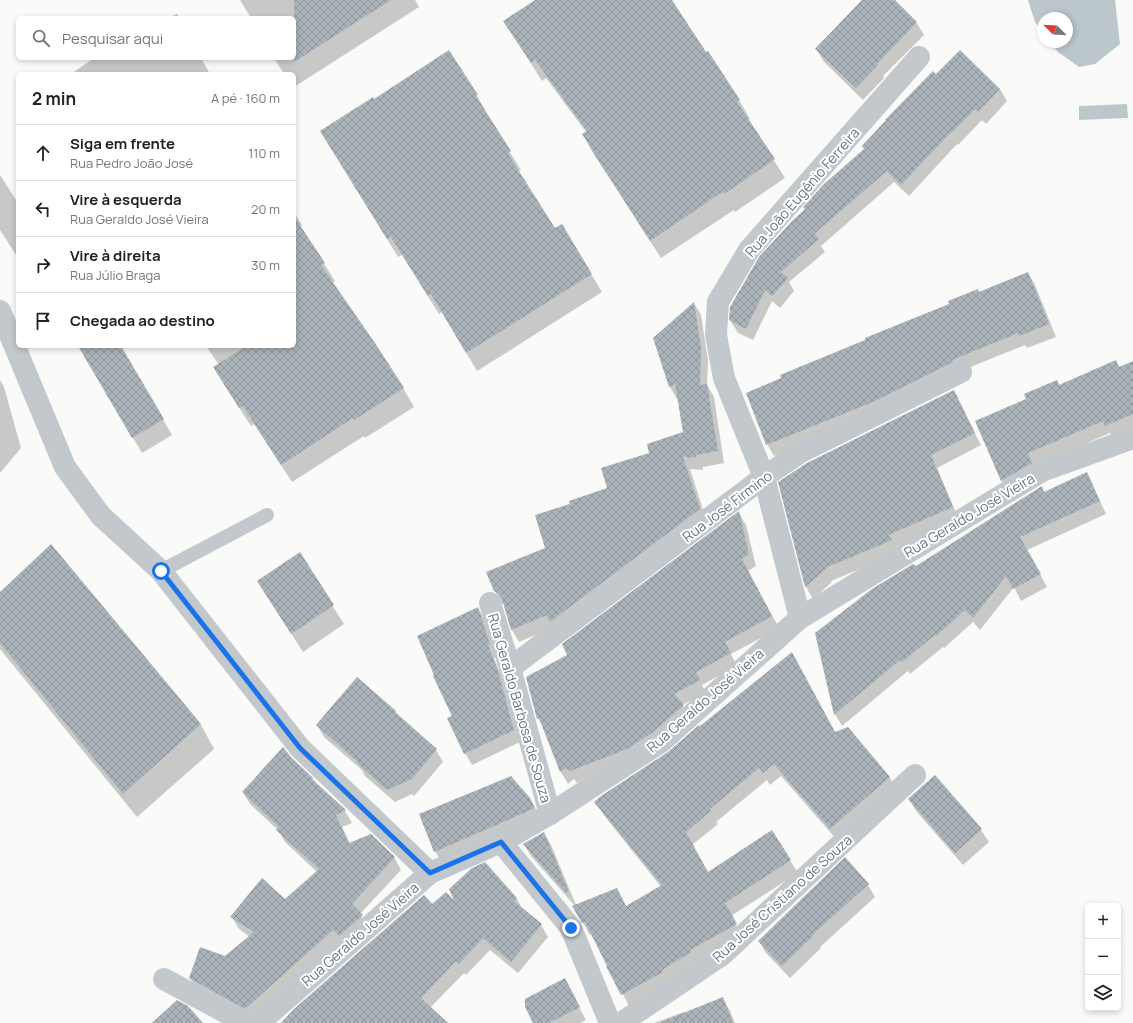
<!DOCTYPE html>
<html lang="pt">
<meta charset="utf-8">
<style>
:root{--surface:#fff;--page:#f2f2f2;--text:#222;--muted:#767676;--line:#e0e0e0}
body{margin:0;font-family:Manrope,sans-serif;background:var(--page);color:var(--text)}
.controls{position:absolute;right:12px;bottom:12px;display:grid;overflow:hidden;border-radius:6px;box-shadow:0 2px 6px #0003}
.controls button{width:36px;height:36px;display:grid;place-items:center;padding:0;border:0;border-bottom:1px solid var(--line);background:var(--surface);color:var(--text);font:20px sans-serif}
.compass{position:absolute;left:1037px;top:12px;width:36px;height:36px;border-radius:50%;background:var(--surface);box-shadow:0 2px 6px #0003;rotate:294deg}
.stop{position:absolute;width:12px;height:12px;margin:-9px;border:3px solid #1a73e8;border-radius:50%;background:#fff}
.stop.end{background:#1a73e8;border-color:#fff;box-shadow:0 1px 4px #0008}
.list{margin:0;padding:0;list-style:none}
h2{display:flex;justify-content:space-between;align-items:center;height:52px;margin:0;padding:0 16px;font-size:17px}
h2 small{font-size:13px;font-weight:400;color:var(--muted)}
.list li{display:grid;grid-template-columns:26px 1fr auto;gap:12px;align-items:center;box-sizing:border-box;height:56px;padding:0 16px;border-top:1px solid var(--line)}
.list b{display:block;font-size:15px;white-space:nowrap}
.list p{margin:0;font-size:13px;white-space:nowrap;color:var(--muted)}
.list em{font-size:13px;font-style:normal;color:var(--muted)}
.icon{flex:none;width:22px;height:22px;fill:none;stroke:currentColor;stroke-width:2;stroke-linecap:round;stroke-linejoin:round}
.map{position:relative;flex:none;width:1133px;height:1023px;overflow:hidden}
.search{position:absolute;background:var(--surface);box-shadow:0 2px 6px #0003;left:16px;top:16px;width:280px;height:44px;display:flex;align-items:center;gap:10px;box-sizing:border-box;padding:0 14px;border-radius:6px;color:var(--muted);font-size:15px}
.panel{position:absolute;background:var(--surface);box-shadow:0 2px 6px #0003;left:16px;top:72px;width:280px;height:276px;border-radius:6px}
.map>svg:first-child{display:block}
.water{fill:#bbc7cb}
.shadow{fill:#0003}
.building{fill:url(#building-cross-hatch)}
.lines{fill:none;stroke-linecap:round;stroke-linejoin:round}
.service{stroke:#c3c8cc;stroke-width:14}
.minor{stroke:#c3c8cc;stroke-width:22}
.tertiary{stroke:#c3c8cc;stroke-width:22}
.route{stroke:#1a73e8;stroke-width:5}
.labels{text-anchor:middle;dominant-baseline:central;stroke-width:4;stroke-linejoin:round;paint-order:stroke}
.street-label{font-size:14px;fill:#657683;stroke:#fff}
</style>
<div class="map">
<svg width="1133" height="1023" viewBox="0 0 1133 1023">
<defs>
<pattern id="building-cross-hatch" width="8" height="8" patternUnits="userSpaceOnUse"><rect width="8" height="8" fill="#aab3b9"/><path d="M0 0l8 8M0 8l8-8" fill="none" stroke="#8e969c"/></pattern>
</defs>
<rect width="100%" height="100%" fill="#fafaf8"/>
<g class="water">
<polygon points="1028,0 1115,0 1120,44 1095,64 1079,67 1058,52 1050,42 1067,42 1067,18 1043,18 1043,33 1035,22"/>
<polygon points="1127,104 1128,118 1079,120 1079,106"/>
</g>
<g class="shadow">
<polygon points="240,0 415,0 419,7 294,87 294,74 284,74 274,58 294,58 294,18 251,18"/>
<polygon points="537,0 671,0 706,54 708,52 739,100 750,119 748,120 785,178 735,212 734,210 661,258 593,153 583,134 586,132 546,78 542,81 505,22"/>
<polygon points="862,0 894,0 916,22 924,35 883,76 884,78 863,100 824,62 816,49"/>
<polygon points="177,14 180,18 168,18"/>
<polygon points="94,58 201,58 210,74 71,74"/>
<polygon points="936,76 1000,89 1007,101 986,124 982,120 958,145 957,144 909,196 894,182 821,246 825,252 789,282 794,291 780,308 772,301 753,340 738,333 730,320 806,210"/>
<polygon points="477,96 487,114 486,115 521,170 518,172 555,230 591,274 602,292 477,371 442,312 439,314 402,255 398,257 332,149 374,100"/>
<polygon points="0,175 18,203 18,258 0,230"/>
<polygon points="294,212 302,225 300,226 335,281 332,283 403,388 414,407 365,438 364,436 292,482 254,424 251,426 225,386 219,365 206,346 294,346"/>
<polygon points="1028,273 1035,285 1056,337 1027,348 1025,345 958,372 880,414 774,456 767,444 979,293"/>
<polygon points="694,303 701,315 708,361 707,385 714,397 724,463 703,467 703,470 690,469 707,522 554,627 519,642 512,630 505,605 502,604 495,591 546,548 571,504 609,489 651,453 684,433 678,398 677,399 670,387 654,339"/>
<polygon points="79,346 120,346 172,435 142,453"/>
<polygon points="1116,362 1119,368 1133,362 1133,429 1113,438 1110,433 1034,466 1009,493 1002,481 976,421"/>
<polygon points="0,380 4,387 21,448 0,473"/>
<polygon points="953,391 981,445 937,468 959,520 895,547 898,553 831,581 832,582 813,599 806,587 779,483"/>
<polygon points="1087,474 1106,514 1027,550 1047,587 1021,601 1014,587 980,630 973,622 944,648 943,647 910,674 908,671 842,726 835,714 816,634 916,568 1044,493"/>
<polygon points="739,513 746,525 756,566 748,571 779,628 731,654 737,666 702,685 706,693 682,705 690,718 577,783 574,779 568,784 561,772 545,731 538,718 569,655"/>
<polygon points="51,546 201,725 214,749 137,817 0,649 0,593"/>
<polygon points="299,554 344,624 303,652 258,582"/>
<polygon points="478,608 485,620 496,657 494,658 505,685 520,742 472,765 465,753 453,717"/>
<polygon points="395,711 399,717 436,750 443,762 414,796 412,794 395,802 365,776 362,770 324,737 317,725"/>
<polygon points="835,733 889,777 897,789 837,840 781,776 770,785 767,780 716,822 718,824 692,845 708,873 772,832 798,873 731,916 743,937 629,1006 592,934 590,935 580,918 575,906 531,856 524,844 544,833 551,845 576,905 626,907 661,887 603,814 596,802"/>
<polygon points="291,758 312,778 315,783 345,811 352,823 342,827 350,844 394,857 401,870 360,914 369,928 252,1021 197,990 190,978 225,957 250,937 239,929 232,917 285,901 317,872 285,842 278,830 250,804 243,792"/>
<polygon points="934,776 981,830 989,842 963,865 916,811 909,799"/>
<polygon points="529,799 537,811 442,863 435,851"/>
<polygon points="485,864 517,899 523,910 541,925 548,937 518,973 490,950 466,975 464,973 430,1008 447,1023 283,1023 432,905 457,903"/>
<polygon points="868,885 875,897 820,947 821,948 790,978 766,953 759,941"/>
<polygon points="564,980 586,1020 580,1023 535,1023 524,1001"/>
<polygon points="723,999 730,1011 735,1023 654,1023 684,1012 685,1013"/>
</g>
<g class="building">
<polygon points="294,0 391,0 294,62"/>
<polygon points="535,0 672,0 706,52 708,51 740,100 737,102 775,159 724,194 722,192 650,241 582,134 587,131 535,60 531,63 503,21"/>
<polygon points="862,0 895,0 917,22 877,64 878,65 856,88 815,49"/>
<polygon points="449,50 478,95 476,96 511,151 508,154 555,228 562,224 592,274 466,353 431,294 428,296 391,237 387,239 320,131 373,97 374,99"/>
<polygon points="960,50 1000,89 978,112 975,109 951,133 950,133 901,185 887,171 814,234 819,239 781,272 788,278 772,296 765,290 746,329 729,320 730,307 759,257 791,222 805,209 803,207 824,184 864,149 862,146 886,120 885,120 933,71 936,74"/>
<polygon points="294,216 325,263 321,265 377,346 404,388 354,420 353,418 281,465 243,406 239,408 213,367 247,346 294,346"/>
<polygon points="1028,272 1049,324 1019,336 1018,333 952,360 953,362 873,402 766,445 746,393 781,378 780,375 865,340 865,338 949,304 948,301 978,289 979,292"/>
<polygon points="694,302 701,348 700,385 707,384 718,451 696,455 696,457 687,458 687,456 683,457 700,509 550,622 547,615 511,630 502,599 499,594 494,591 486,572 545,548 535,515 570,504 569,501 607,488 601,468 649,453 647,444 683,432 675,384 669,387 653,338"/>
<polygon points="78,346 121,346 164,419 132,438"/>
<polygon points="1116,360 1119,367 1133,361 1133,414 1105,426 1103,421 1028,453 1032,463 1001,481 975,421 1026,399 1024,394 1057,380 1059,385"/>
<polygon points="954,390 975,433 931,455 953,507 888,535 892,540 825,568 826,569 805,587 778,482 807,463"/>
<polygon points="1087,472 1100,501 1020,537 1041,574 1013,589 1006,576 973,618 965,610 936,636 935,635 902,662 900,660 834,715 815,633 872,589 913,564 916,566 1042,486 1044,492"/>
<polygon points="739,511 749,554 742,559 772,616 725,642 731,653 696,672 700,680 674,694 684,705 653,732 627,749 570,771 566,768 560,772 539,718 537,719 526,677 567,655 562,644"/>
<polygon points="51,544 201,724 123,794 0,643 0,592"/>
<polygon points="300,552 334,605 291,634 257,581"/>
<polygon points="478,607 490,645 488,645 498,671 514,730 464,754 447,718 452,716 433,676 434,675 417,636"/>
<polygon points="792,652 835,732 848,727 890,777 830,829 774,764 763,773 759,768 710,809 711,811 686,832 708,872 772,830 791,860 725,903 737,924 690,950 691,952 662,970 663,972 621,995 606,966 607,966 585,922 582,923 572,906 617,888 626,906 662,885 594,802 601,796 668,752 699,725 700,726"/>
<polygon points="357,677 396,711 395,712 437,749 412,779 387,790 357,763 358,762 316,725"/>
<polygon points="283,747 291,757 313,778 312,779 346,810 336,815 349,843 371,834 395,857 352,904 363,915 339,936 333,930 245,1009 189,978 200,947 225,956 254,932 230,917 262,878 285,899 319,869 276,830 279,827 242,792"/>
<polygon points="935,775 982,829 955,853 908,799"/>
<polygon points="511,776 530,798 535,808 434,852 419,814"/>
<polygon points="544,832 569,892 566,893 523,844"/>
<polygon points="845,857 869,884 813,934 814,935 782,966 758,941"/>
<polygon points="485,862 517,898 514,901 542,924 511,962 483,938 459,964 456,961 421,998 448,1023 281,1023 294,1009 424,895 432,904 446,892 454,900 449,889 472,868"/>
<polygon points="565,978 580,1007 549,1023 533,1023 525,1007 525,999"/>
<polygon points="723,997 733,1023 662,1023 661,1022"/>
<polygon points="177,1000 188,1006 203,1023 152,1023"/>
</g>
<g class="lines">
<polyline class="service" points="161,571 267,515"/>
<g class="minor">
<polyline points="490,603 510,668 550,814"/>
<polyline points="800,618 764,477 724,378 716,335 718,302 749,250 919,57"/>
<polyline points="510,668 764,477 801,452 961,372"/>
<polyline points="501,842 571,928 610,1023"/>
<polyline points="164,979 245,1023"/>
<polyline points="621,1023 722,955 915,775"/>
</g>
<g class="tertiary">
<polyline points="0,311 65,467 101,516 161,571 300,748 430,873"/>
<polyline points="259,1023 430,873 501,842 550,814 661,742 800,618 1042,471 1133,438"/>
</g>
</g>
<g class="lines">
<polyline class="route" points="161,571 300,748 430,873 501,842 571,928"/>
</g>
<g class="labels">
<g class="street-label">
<text transform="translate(802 192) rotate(-49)">Rua João Eugênio Ferreira</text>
<text transform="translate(727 506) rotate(-37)">Rua José Firmino</text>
<text transform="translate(969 515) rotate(-31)">Rua Geraldo José Vieira</text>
<text transform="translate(705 700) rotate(-41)">Rua Geraldo José Vieira</text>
<text transform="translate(520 708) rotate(74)">Rua Geraldo Barbosa de Souza</text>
<text transform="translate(782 898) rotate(-42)">Rua José Cristiano de Souza</text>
<text transform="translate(360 934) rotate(-41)">Rua Geraldo José Vieira</text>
</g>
</g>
</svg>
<div class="controls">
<button>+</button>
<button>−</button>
<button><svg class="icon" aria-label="layers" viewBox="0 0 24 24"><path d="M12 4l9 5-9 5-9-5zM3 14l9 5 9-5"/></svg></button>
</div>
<svg class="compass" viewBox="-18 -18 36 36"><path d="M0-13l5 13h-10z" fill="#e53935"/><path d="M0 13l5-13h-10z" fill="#767676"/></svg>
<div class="stop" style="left:161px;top:571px"></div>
<div class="stop end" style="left:571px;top:928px"></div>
<div class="search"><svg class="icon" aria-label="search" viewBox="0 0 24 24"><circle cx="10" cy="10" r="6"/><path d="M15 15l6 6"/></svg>Pesquisar aqui</div>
<section class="panel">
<h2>2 min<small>A pé · 160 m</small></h2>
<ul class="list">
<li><svg class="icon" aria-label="ahead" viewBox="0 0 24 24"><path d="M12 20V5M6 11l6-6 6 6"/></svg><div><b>Siga em frente</b><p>Rua Pedro João José</p></div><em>110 m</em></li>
<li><svg class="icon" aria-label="left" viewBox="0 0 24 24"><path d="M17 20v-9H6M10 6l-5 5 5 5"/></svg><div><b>Vire à esquerda</b><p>Rua Geraldo José Vieira</p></div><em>20 m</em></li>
<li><svg class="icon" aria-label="right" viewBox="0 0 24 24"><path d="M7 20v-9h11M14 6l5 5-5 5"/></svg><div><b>Vire à direita</b><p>Rua Júlio Braga</p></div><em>30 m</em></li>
<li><svg class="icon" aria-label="arrive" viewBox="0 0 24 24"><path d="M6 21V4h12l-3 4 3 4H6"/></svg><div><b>Chegada ao destino</b></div></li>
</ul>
</section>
</div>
